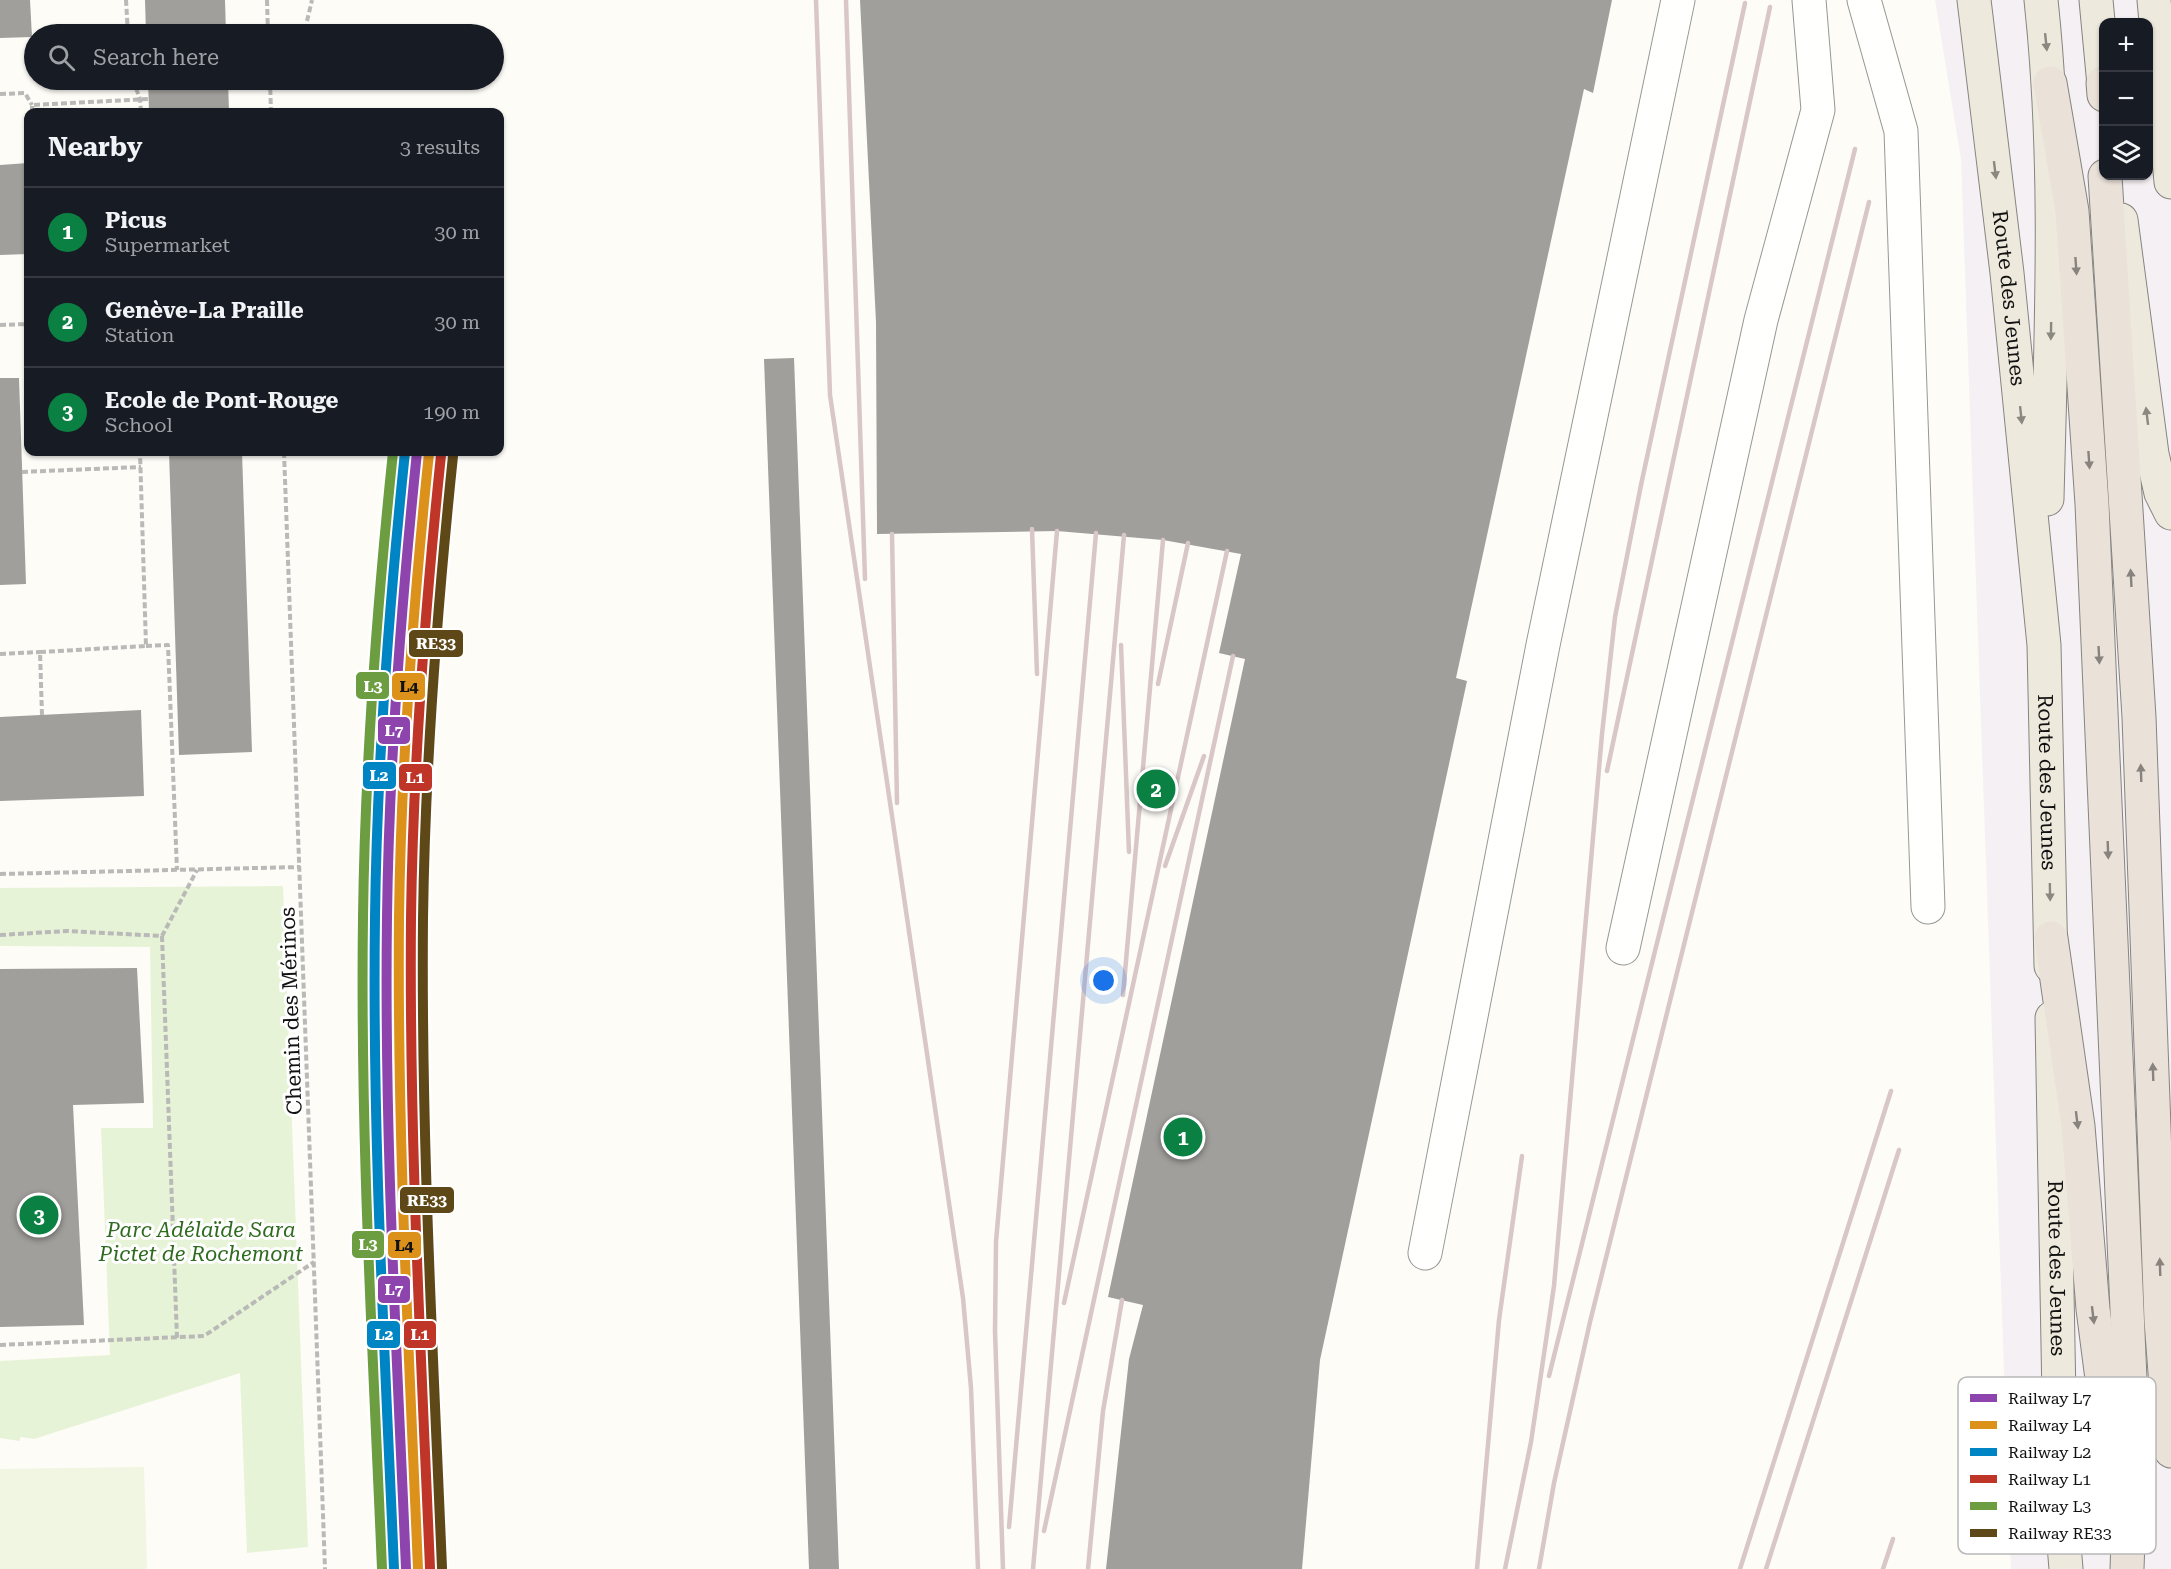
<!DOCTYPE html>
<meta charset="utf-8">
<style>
:root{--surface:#171b24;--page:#242831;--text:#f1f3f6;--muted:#9ea1a6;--line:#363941;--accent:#0b8043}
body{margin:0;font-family:"Roboto Serif",serif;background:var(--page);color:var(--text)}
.controls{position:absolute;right:18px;top:18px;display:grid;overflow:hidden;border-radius:12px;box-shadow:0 2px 4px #0004}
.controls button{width:54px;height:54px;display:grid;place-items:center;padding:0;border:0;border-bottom:2px solid var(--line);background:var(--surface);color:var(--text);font:30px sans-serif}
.you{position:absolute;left:1104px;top:981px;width:21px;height:21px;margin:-15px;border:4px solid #fff;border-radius:50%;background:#1a73e8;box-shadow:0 0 0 9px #1a73e833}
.badge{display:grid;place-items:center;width:39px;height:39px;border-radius:50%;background:var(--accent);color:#fff;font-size:20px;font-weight:700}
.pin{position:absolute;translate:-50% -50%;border:3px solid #fff;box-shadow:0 2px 6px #0006}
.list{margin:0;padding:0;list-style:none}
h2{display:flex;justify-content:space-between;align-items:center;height:78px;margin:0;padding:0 24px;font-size:26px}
h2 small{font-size:20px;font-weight:400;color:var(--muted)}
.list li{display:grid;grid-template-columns:39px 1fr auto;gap:18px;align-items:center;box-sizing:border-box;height:90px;padding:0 24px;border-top:2px solid var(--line)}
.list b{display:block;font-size:22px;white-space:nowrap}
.list p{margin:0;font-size:20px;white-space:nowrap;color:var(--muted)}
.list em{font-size:20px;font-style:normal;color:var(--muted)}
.icon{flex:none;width:33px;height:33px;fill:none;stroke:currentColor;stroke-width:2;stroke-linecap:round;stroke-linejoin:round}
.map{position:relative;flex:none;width:2171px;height:1569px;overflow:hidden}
.search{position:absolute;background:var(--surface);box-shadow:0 2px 4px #0004;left:24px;top:24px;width:480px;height:66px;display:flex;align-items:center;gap:15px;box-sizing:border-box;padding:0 21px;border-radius:33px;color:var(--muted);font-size:22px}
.panel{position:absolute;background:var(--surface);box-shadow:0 2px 4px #0004;left:24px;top:108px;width:480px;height:348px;border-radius:12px}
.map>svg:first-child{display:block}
.industrial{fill:#f5f0f3;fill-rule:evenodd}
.green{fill:#e7f3d7}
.pitch{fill:#f0f6e1}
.building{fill:#a19f9c}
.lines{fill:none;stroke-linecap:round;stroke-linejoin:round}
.minor-casing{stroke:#979795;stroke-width:35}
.major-casing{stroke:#858482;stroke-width:35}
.highway-casing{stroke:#858482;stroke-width:35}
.path{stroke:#b9b9b8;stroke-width:4;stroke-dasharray:6 3;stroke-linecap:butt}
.minor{stroke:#fffffe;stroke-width:33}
.major{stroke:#ede9dc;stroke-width:33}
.highway{stroke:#eae1d8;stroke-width:33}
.rail{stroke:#d9c6c7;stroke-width:4.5}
.rail-1-casing{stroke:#fff;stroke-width:15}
.rail-2-casing{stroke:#fff;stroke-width:15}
.rail-3-casing{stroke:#fff;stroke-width:15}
.rail-4-casing{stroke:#fff;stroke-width:15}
.rail-5-casing{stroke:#fff;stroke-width:15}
.rail-6-casing{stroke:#fff;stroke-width:15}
.rail-1{stroke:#8e44ad;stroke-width:10}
.rail-2{stroke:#dc911b;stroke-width:10}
.rail-3{stroke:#0085c4;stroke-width:10}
.rail-4{stroke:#bf3527;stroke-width:10}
.rail-5{stroke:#6c9d40;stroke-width:10}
.rail-6{stroke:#5f4817;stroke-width:10}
.oneway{fill:#8a8881}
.oneway2{fill:#88837e}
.labels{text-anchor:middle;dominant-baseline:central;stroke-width:6;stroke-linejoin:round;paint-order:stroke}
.street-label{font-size:21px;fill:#111;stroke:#fff}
.park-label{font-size:21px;font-style:italic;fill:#2f6b1f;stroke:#fff}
.key{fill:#fff;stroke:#b8b8b8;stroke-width:1.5}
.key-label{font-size:16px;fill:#111}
.line-badge{stroke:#fff;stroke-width:2}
.badge-label{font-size:16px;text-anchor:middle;font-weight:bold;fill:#fff}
.pale-badge-label{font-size:16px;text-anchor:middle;font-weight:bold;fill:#111}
</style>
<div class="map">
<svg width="2171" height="1569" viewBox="0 0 2171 1569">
<rect width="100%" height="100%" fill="#fdfcf7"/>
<path class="industrial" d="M1935,0H2171V1569H2011L1961,159ZM2104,22H2148V176H2104Z"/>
<polygon class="green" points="283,886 308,1547 247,1553 240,1373 34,1439 20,1437 20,1441 0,1438 0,1361 110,1355 101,1128 153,1128 150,947 0,946 0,888"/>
<polygon class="pitch" points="144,1467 147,1569 0,1569 0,1469"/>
<g class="building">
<polygon points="0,0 30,0 32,37 0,38"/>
<polygon points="145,0 225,0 226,34 146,34"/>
<polygon points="860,0 1612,0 1593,93 1584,89 1456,678 1467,681 1320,1360 1302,1569 1106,1569 1129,1359 1143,1305 1108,1297 1245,659 1219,653 1241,554 1163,540 1057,531 877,534 876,322"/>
<polygon points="148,80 228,80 229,112 149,112"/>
<polygon points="28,163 28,254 0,255 0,165"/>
<polygon points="794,358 839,1569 809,1569 764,359"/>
<polygon points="0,378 19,378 26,584 0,585"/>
<polygon points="169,452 242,452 252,752 179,755"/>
<polygon points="141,710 144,796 0,801 0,717"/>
<polygon points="137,968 144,1103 73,1105 84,1325 0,1327 0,969"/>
</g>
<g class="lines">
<g class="minor-casing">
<g id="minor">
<polyline points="1864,0 1901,131 1928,907"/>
<polyline points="1623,948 1761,320 1818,110 1809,0"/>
<polyline points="1425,1253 1543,645 1678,0"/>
</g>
</g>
<g class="major-casing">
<g id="major">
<path id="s1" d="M1974,0L2007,273L2044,645L2051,966"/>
<path d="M2041,0C2059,166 2051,332 2047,499"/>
<polyline points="2096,0 2104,85"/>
<polyline points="2154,0 2171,182"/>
<polyline points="2121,220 2152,454 2161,493 2171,513"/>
<path id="s2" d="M2052,1018L2061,1508L2066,1569"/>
</g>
</g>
<g class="highway-casing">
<g id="highway">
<polyline points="2050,83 2072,211 2092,504 2132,1425 2127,1569"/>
<polyline points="2103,83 2104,95"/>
<polyline points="2105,176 2139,717 2161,1320 2171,1451"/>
<polyline points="2051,938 2078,1126 2093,1309 2114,1472"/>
</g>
</g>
<g class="path">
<polyline points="126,0 128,34"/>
<polyline points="267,0 268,34"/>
<polyline points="307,21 312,0"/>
<polyline points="133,80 140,99 141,112"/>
<polyline points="270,80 271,112"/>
<polyline points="0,94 25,93 32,105"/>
<polyline points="32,112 32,105 148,99"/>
<polyline points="0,325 28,324"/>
<polyline points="284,452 325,1569"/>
<polyline points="22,472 141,467"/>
<polyline points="146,646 168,645 177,870"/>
<polyline points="0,654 40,652"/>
<polyline points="42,715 40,652 146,646 140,452"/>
<polyline points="0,874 300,867"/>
<polyline points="0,935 67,931 162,936 197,870"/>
<polyline points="162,936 177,1338"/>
<polyline points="0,1345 204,1336 314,1262"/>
</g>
<use href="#minor" class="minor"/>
<use href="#major" class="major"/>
<use href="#highway" class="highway"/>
<g class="rail">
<polyline points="816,0 830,395 963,1298 971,1388 978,1569"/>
<polyline points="846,0 865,579"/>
<polyline points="1032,529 1037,674"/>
<polyline points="892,534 897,803"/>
<polyline points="1121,645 1129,852"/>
<polyline points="1158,684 1188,543"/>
<polyline points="1607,771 1770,7"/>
<polyline points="1165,866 1204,756"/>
<polyline points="1123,995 1163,540"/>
<polyline points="1064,1303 1227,551"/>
<polyline points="1549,1376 1855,149"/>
<polyline points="1009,1527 1096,533"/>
<polyline points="1044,1531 1233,656"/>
<polyline points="1003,1569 995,1331 996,1242 1057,531"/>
<polyline points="1033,1569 1124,535"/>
<polyline points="1088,1569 1103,1411 1122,1300"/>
<polyline points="1477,1569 1499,1320 1522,1156"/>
<polyline points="1505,1569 1531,1442 1554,1286 1602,734 1615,617 1641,485 1745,3"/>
<polyline points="1539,1569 1554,1483 1590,1322 1869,202"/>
<polyline points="1740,1569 1891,1091"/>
<polyline points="1766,1569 1899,1150"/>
<polyline points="1883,1569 1893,1539"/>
</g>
<g class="rail-1-casing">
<path id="rail-1" d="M406,1569C397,1352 384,1135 387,917C389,762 401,607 417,452"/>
</g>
<g class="rail-2-casing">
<path id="rail-2" d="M418,1569C409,1352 397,1135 399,918C401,763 413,608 429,453"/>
</g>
<g class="rail-3-casing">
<path id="rail-3" d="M394,1569C385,1352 372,1135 375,917C377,761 389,606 405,452"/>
</g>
<g class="rail-4-casing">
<path id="rail-4" d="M430,1568C421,1352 409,1135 411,918C413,763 425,609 441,455"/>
</g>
<g class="rail-5-casing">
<path id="rail-5" d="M382,1569C373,1352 360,1135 363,917C365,761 377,606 393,452"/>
</g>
<g class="rail-6-casing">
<path id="rail-6" d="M442,1568C433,1351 421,1135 423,919C425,764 437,610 453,456"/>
</g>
<use href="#rail-1" class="rail-1"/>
<use href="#rail-2" class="rail-2"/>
<use href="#rail-3" class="rail-3"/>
<use href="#rail-4" class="rail-4"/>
<use href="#rail-5" class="rail-5"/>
<use href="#rail-6" class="rail-6"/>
</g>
<defs><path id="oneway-solid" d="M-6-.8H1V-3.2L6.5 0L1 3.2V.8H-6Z" transform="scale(1.5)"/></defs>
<g class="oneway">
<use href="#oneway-solid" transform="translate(2046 42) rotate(84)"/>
<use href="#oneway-solid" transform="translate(1995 170) rotate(83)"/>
<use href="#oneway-solid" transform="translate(2051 331) rotate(91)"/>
<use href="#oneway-solid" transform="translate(2021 415) rotate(84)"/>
<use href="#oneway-solid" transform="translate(2147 416) rotate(-97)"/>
<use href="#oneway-solid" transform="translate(2050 892) rotate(89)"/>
</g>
<g class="oneway2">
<use href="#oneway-solid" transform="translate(2076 266) rotate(86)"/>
<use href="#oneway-solid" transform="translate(2089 460) rotate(86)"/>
<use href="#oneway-solid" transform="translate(2131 578) rotate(-93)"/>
<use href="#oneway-solid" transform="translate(2099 655) rotate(87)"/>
<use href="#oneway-solid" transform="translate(2141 773) rotate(-92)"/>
<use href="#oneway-solid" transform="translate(2108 850) rotate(88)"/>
<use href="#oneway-solid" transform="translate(2153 1072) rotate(-92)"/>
<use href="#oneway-solid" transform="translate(2077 1120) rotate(83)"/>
<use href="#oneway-solid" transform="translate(2160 1267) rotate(-92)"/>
<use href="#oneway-solid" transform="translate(2093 1315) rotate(83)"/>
</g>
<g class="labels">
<g class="street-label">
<text stroke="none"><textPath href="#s1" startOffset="300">Route des Jeunes</textPath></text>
<text stroke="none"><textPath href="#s1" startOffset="786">Route des Jeunes</textPath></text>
<text transform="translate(291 1011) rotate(-92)">Chemin des Mérinos</text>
<text stroke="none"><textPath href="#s2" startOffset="250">Route des Jeunes</textPath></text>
</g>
<g class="park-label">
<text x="201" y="1230">Parc Adélaïde Sara<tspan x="201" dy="24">Pictet de Rochemont</tspan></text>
</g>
</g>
<rect x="1958" y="1377" width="198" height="177" rx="9" class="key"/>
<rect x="1970" y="1394" width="27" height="8" fill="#8e44ad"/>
<rect x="1970" y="1421" width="27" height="8" fill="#dc911b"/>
<rect x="1970" y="1448" width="27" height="8" fill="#0085c4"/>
<rect x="1970" y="1475" width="27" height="8" fill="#bf3527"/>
<rect x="1970" y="1502" width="27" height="8" fill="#6c9d40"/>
<rect x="1970" y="1529" width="27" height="8" fill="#5f4817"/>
<g class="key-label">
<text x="2008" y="1404">Railway L7</text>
<text x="2008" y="1431">Railway L4</text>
<text x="2008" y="1458">Railway L2</text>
<text x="2008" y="1485">Railway L1</text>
<text x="2008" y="1512">Railway L3</text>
<text x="2008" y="1539">Railway RE33</text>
</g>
<g class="line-badge">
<rect x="408" y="629" width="56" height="29" rx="6" fill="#5f4817"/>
<rect x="355" y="671" width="35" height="29" rx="6" fill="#6c9d40"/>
<rect x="391" y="672" width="35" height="29" rx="6" fill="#dc911b"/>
<rect x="377" y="716" width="34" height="29" rx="6" fill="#8e44ad"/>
<rect x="362" y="761" width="35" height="29" rx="6" fill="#0085c4"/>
<rect x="398" y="763" width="35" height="29" rx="6" fill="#bf3527"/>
<rect x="399" y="1186" width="56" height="28" rx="6" fill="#5f4817"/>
<rect x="351" y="1230" width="34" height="29" rx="6" fill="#6c9d40"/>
<rect x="387" y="1231" width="35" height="28" rx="6" fill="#dc911b"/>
<rect x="377" y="1275" width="34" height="29" rx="6" fill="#8e44ad"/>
<rect x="403" y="1320" width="34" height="29" rx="6" fill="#bf3527"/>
<rect x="366" y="1320" width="35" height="29" rx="6" fill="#0085c4"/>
</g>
<g class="badge-label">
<text x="436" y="649">RE33</text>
<text x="373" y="692">L3</text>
<text x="394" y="736">L7</text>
<text x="379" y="781">L2</text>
<text x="415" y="783">L1</text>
<text x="427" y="1206">RE33</text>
<text x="368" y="1250">L3</text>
<text x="394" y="1295">L7</text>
<text x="420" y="1340">L1</text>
<text x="384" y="1340">L2</text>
</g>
<g class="pale-badge-label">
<text x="409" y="692">L4</text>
<text x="404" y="1251">L4</text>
</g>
</svg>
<div class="controls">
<button>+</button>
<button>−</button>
<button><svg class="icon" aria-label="layers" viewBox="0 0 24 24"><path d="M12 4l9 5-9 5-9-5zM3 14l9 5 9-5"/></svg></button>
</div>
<div class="you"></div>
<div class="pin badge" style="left:1183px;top:1137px">1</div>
<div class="pin badge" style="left:1156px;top:789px">2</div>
<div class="pin badge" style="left:39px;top:1215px">3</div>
<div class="search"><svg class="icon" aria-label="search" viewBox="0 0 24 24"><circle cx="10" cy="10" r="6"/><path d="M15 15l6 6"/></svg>Search here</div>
<section class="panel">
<h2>Nearby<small>3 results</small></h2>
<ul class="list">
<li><span class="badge">1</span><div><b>Picus</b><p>Supermarket</p></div><em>30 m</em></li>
<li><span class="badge">2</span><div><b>Genève-La Praille</b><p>Station</p></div><em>30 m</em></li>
<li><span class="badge">3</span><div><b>Ecole de Pont-Rouge</b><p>School</p></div><em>190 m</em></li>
</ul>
</section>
</div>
